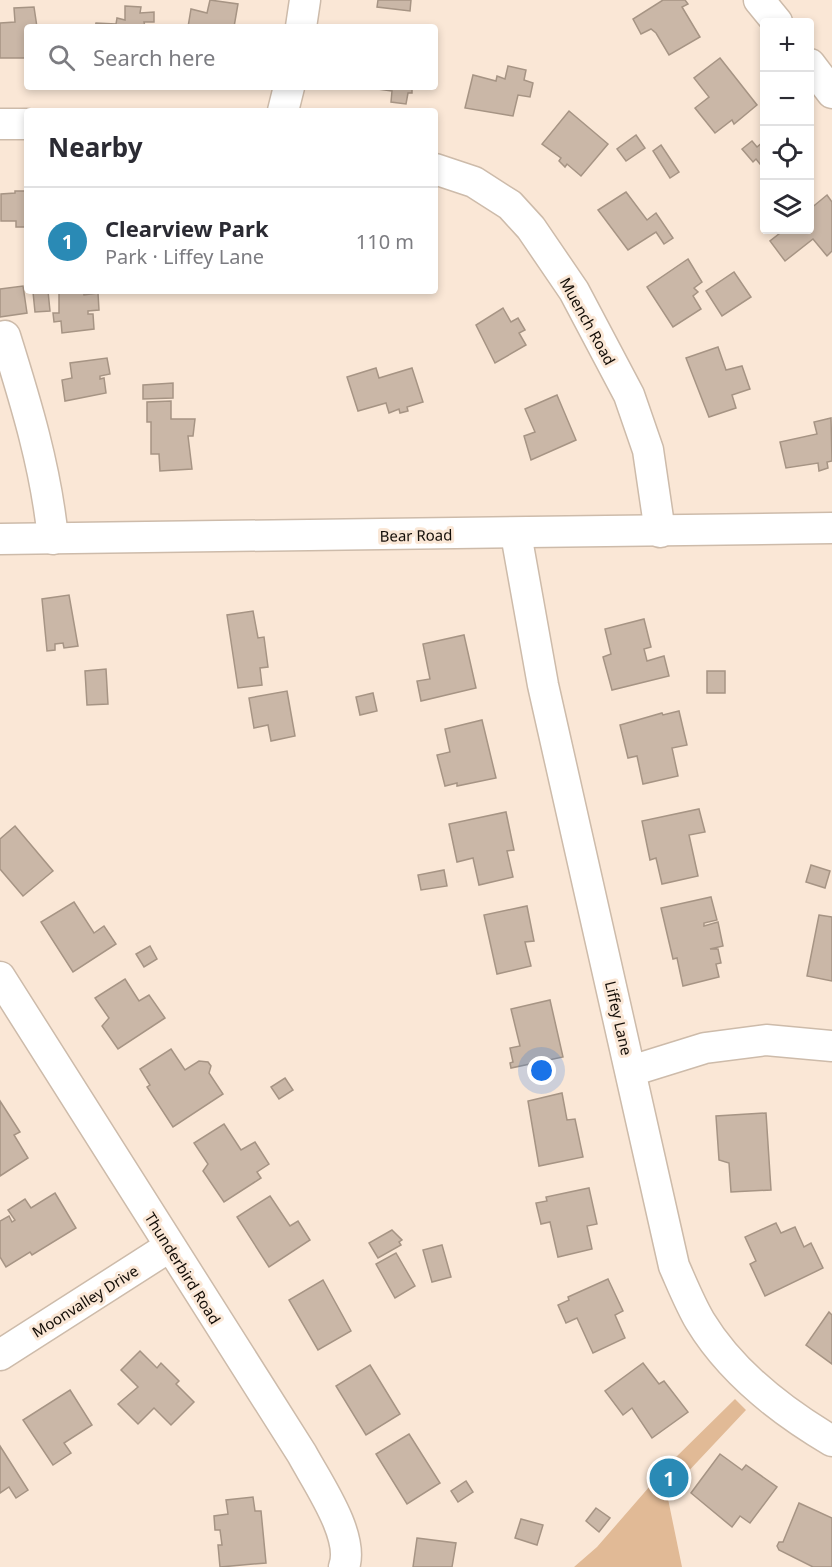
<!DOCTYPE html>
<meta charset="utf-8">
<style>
:root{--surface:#fff;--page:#f2f2f3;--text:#2b2b33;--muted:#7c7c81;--line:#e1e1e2;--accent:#2a8ab5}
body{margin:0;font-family:"Noto Sans",sans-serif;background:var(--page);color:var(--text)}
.controls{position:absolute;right:18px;top:18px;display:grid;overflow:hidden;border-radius:6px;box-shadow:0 3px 9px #0003}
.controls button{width:54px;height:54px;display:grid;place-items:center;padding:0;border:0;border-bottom:2px solid var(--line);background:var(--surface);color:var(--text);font:30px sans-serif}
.you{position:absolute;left:542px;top:1071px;width:21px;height:21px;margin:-15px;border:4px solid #fff;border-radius:50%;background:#1a73e8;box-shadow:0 0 0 9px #1a73e833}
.badge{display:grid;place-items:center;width:39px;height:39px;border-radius:50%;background:var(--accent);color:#fff;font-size:20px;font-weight:700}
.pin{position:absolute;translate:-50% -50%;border:3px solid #fff;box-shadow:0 2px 6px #0006}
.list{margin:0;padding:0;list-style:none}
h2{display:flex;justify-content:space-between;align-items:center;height:78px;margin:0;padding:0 24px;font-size:26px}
h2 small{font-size:20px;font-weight:400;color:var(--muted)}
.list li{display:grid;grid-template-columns:39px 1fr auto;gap:18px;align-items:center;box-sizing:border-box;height:108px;padding:0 24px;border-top:2px solid var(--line)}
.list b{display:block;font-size:22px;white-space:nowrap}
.list p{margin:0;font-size:20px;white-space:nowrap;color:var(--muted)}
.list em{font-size:20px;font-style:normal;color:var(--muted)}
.icon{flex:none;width:33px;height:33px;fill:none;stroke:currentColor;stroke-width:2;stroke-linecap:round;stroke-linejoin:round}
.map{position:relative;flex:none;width:832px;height:1567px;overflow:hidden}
.search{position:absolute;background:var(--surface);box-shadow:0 3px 9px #0003;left:24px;top:24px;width:414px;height:66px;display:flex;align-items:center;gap:15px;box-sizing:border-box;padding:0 21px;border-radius:6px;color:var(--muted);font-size:22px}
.panel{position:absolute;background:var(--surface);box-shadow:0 3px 9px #0003;left:24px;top:108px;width:414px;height:186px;border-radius:6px}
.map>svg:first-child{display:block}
.green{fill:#e1ba96}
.building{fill:#cab7a7;stroke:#a69484;stroke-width:1.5}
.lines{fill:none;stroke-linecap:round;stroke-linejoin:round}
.minor-casing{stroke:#cdbbaa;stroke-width:33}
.minor{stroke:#fff;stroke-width:30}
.labels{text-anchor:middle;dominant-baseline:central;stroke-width:6;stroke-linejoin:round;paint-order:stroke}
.street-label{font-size:15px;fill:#130d07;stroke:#fae7d6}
</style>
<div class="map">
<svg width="832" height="1567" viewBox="0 0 832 1567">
<rect width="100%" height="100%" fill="#fae7d6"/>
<polygon class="green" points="735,1399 746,1410 667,1494 682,1567 574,1567 597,1547 670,1463"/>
<g class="building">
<polygon points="210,0 238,4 234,27 188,27 191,9 207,13"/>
<polygon points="378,0 411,0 410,11 377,7"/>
<polygon points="663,0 685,0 688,4 682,7 700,37 669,55 656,33 651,29 641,34 633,19"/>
<polygon points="125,6 141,7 140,13 154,12 154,22 144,22 145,27 95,27 96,23 116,24 117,18 125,20"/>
<polygon points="34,7 37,27 51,27 27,27 27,58 0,58 0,23 15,22 14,8"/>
<polygon points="720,58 757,105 734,124 732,120 715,133 695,108 709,97 694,78"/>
<polygon points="508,66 526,70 524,80 533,83 530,97 518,95 513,116 465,108 473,75 496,81 497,76 505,79"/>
<polygon points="363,87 412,87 412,93 408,93 406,104 391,102 392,91"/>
<polygon points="569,111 608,144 581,176 567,164 565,167 559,161 561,158 542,144"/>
<polygon points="636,135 645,148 626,161 617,149"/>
<polygon points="752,141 757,147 764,141 764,169 756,159 753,162 742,149"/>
<polygon points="661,145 679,172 670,178 653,151"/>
<polygon points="15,191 27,191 27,227 16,227 16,221 1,221 1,194 15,193"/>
<polygon points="626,192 647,220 656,213 673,238 664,244 656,232 628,250 598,210"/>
<polygon points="827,195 832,202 832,251 827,256 813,239 785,261 770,241 784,230 810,230 810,209"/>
<polygon points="688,259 702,282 694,288 698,292 693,296 701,309 673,327 647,287"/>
<polygon points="734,272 751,297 722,316 706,291"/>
<polygon points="23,286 27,313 0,317 0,289"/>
<polygon points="48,291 50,311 35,312 33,292"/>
<polygon points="59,291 83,291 84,295 98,293 99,310 88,311 88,314 93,314 94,329 62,333 61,321 54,322 53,313 59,313"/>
<polygon points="503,308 511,322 518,318 525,330 519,333 526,345 495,363 476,325"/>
<polygon points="718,347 726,370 742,366 750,389 732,395 736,408 709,417 686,358"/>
<polygon points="107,358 110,374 100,376 100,379 104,378 106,393 65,401 62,380 72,378 70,363"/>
<polygon points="376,368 379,378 412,368 423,402 407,407 408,411 400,413 399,409 389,413 386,403 358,411 347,377"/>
<polygon points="173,383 173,398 143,399 143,385"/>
<polygon points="557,395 576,440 531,460 524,436 535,432 525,409"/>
<polygon points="171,401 171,419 195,419 193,436 188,436 192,469 160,471 159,454 151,454 151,422 147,422 147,402"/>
<polygon points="831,418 832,461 827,462 828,468 819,471 818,463 786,468 780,442 817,434 814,422"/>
<polygon points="69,595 78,646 64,648 63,643 55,644 55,650 47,651 42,599"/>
<polygon points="253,611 258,638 264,637 268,667 260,668 262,685 238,688 227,615"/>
<polygon points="644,619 651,647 644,649 647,661 664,656 669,676 612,690 603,657 611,654 605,629"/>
<polygon points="464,635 476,688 421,701 417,681 430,679 423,644"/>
<polygon points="106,669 108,704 87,705 85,671"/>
<rect x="707" y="671" width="18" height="22"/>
<polygon points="287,691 295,736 271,741 268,725 254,728 249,698"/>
<polygon points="373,693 377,711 360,715 356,697"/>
<polygon points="679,711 687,745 672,748 678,776 643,784 637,756 628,758 620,725 662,713 663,715"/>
<polygon points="482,720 496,778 457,786 457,783 445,786 437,755 450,752 445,729"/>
<polygon points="699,809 705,832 689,835 698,876 662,884 656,858 650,860 642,821"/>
<polygon points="506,812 514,850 507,851 513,877 479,885 473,858 457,862 449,824"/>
<polygon points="15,826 53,871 23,896 0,869 0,839"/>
<polygon points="811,865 830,871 825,888 806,882"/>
<polygon points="444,870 447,886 421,890 418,875"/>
<polygon points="711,897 717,920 704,923 704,926 718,922 723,946 710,949 718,949 721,963 716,964 719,977 683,986 677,958 673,959 661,908"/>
<polygon points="74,902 94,933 104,926 116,944 73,972 41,922"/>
<polygon points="527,906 534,941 525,942 531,966 497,974 484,915"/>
<polygon points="819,915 832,917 832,981 807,976"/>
<polygon points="150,946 157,959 144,967 136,954"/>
<polygon points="125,979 139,1001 149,995 165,1018 118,1049 102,1026 109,1018 95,998"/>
<polygon points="550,1000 563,1057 511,1068 510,1063 513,1062 510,1048 520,1046 511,1009"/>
<polygon points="171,1049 185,1070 199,1061 208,1062 211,1066 209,1073 223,1094 173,1127 147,1087 150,1085 140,1069"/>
<polygon points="285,1078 293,1090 279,1099 271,1087"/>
<polygon points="562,1093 567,1120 575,1119 583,1157 539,1166 528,1101"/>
<polygon points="0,1101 20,1132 14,1135 28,1158 0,1176"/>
<polygon points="766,1113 771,1190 731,1192 729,1163 719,1160 716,1116"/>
<polygon points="224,1124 241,1150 255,1142 269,1164 257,1172 261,1178 224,1202 203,1171 208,1164 194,1143"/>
<polygon points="589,1188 597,1224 587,1226 592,1249 558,1257 550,1222 541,1224 536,1203 547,1201 546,1197"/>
<polygon points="55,1193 76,1228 32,1255 30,1252 6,1267 0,1257 0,1221 9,1216 12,1222 15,1220 8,1210 25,1199 31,1208"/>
<polygon points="270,1196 290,1226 298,1221 310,1240 269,1267 237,1217"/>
<polygon points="776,1223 781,1233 795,1227 804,1247 811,1243 823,1268 765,1296 750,1264 756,1261 745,1237"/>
<polygon points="392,1230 402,1240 399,1242 401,1245 378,1258 369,1243"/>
<polygon points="442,1245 451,1277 432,1282 423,1250"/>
<polygon points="396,1253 415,1286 395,1298 376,1264"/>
<polygon points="608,1279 623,1311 615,1315 625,1338 593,1353 577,1318 566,1323 558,1305 569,1300 568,1297"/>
<polygon points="323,1280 351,1331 318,1350 289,1300"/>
<polygon points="829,1312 832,1315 832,1364 806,1345"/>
<polygon points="140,1351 157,1368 161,1363 179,1381 176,1384 194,1402 171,1425 154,1408 138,1424 118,1404 138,1387 121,1370"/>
<polygon points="643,1363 659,1384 664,1381 688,1412 652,1438 632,1408 623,1415 605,1391"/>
<polygon points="370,1365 400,1414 366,1435 336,1386"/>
<polygon points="70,1390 92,1425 64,1443 71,1453 53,1465 23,1420"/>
<polygon points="409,1434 440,1483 407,1504 376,1454"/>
<polygon points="0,1446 28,1490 16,1498 9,1487 0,1493"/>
<polygon points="720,1454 742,1470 746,1465 777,1487 750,1523 740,1516 732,1527 691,1493"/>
<polygon points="466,1481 473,1492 458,1502 451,1491"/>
<polygon points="253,1497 255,1511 261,1511 266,1563 220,1567 218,1545 222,1545 220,1530 215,1530 214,1516 228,1514 226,1500"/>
<polygon points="799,1503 832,1518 832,1567 813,1567 779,1550 777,1546 779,1542 783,1542"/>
<polygon points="596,1508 610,1518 599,1532 586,1521"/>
<polygon points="521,1519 543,1525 537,1545 515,1538"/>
<polygon points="417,1538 456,1543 452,1567 413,1567"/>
</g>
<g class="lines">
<g class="minor-casing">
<g id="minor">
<polyline points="759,0 777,22"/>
<polyline points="301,27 305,0"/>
<polyline points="810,64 832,93"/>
<polyline points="283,111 289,87"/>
<polyline points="0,124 27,124"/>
<polyline points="435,169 474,182 510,205 531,228 574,291 629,395 648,450 660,532"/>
<path d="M5,336C26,403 46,468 53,539"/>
<path d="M516,534L543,685L674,1266C682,1284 690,1304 700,1321C731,1372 781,1411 832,1441"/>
<polyline points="0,539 832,528"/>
<path d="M0,977L302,1454C317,1482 355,1536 344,1567"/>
<polyline points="631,1071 705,1048 766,1040 832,1046"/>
<polyline points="0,1355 169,1247"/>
</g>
</g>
<use href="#minor" class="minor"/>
</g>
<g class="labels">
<g class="street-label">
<text transform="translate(588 321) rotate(61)">Muench Road</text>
<text transform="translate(416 535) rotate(-1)">Bear Road</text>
<text transform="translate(619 1018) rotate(77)">Liffey Lane</text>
<text transform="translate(183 1268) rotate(58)">Thunderbird Road</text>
<text transform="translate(85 1301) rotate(-32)">Moonvalley Drive</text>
</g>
</g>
</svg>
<div class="controls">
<button>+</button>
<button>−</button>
<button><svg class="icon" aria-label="locate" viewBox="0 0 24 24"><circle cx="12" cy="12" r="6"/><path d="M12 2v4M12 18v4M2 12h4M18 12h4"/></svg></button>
<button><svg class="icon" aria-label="layers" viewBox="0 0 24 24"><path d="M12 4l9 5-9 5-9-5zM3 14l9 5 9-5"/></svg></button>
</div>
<div class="you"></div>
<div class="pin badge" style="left:669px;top:1478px">1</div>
<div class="search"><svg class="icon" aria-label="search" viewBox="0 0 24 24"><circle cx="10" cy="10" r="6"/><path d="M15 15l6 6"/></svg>Search here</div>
<section class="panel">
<h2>Nearby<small></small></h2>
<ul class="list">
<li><span class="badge">1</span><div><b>Clearview Park</b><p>Park · Liffey Lane</p></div><em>110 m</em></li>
</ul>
</section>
</div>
